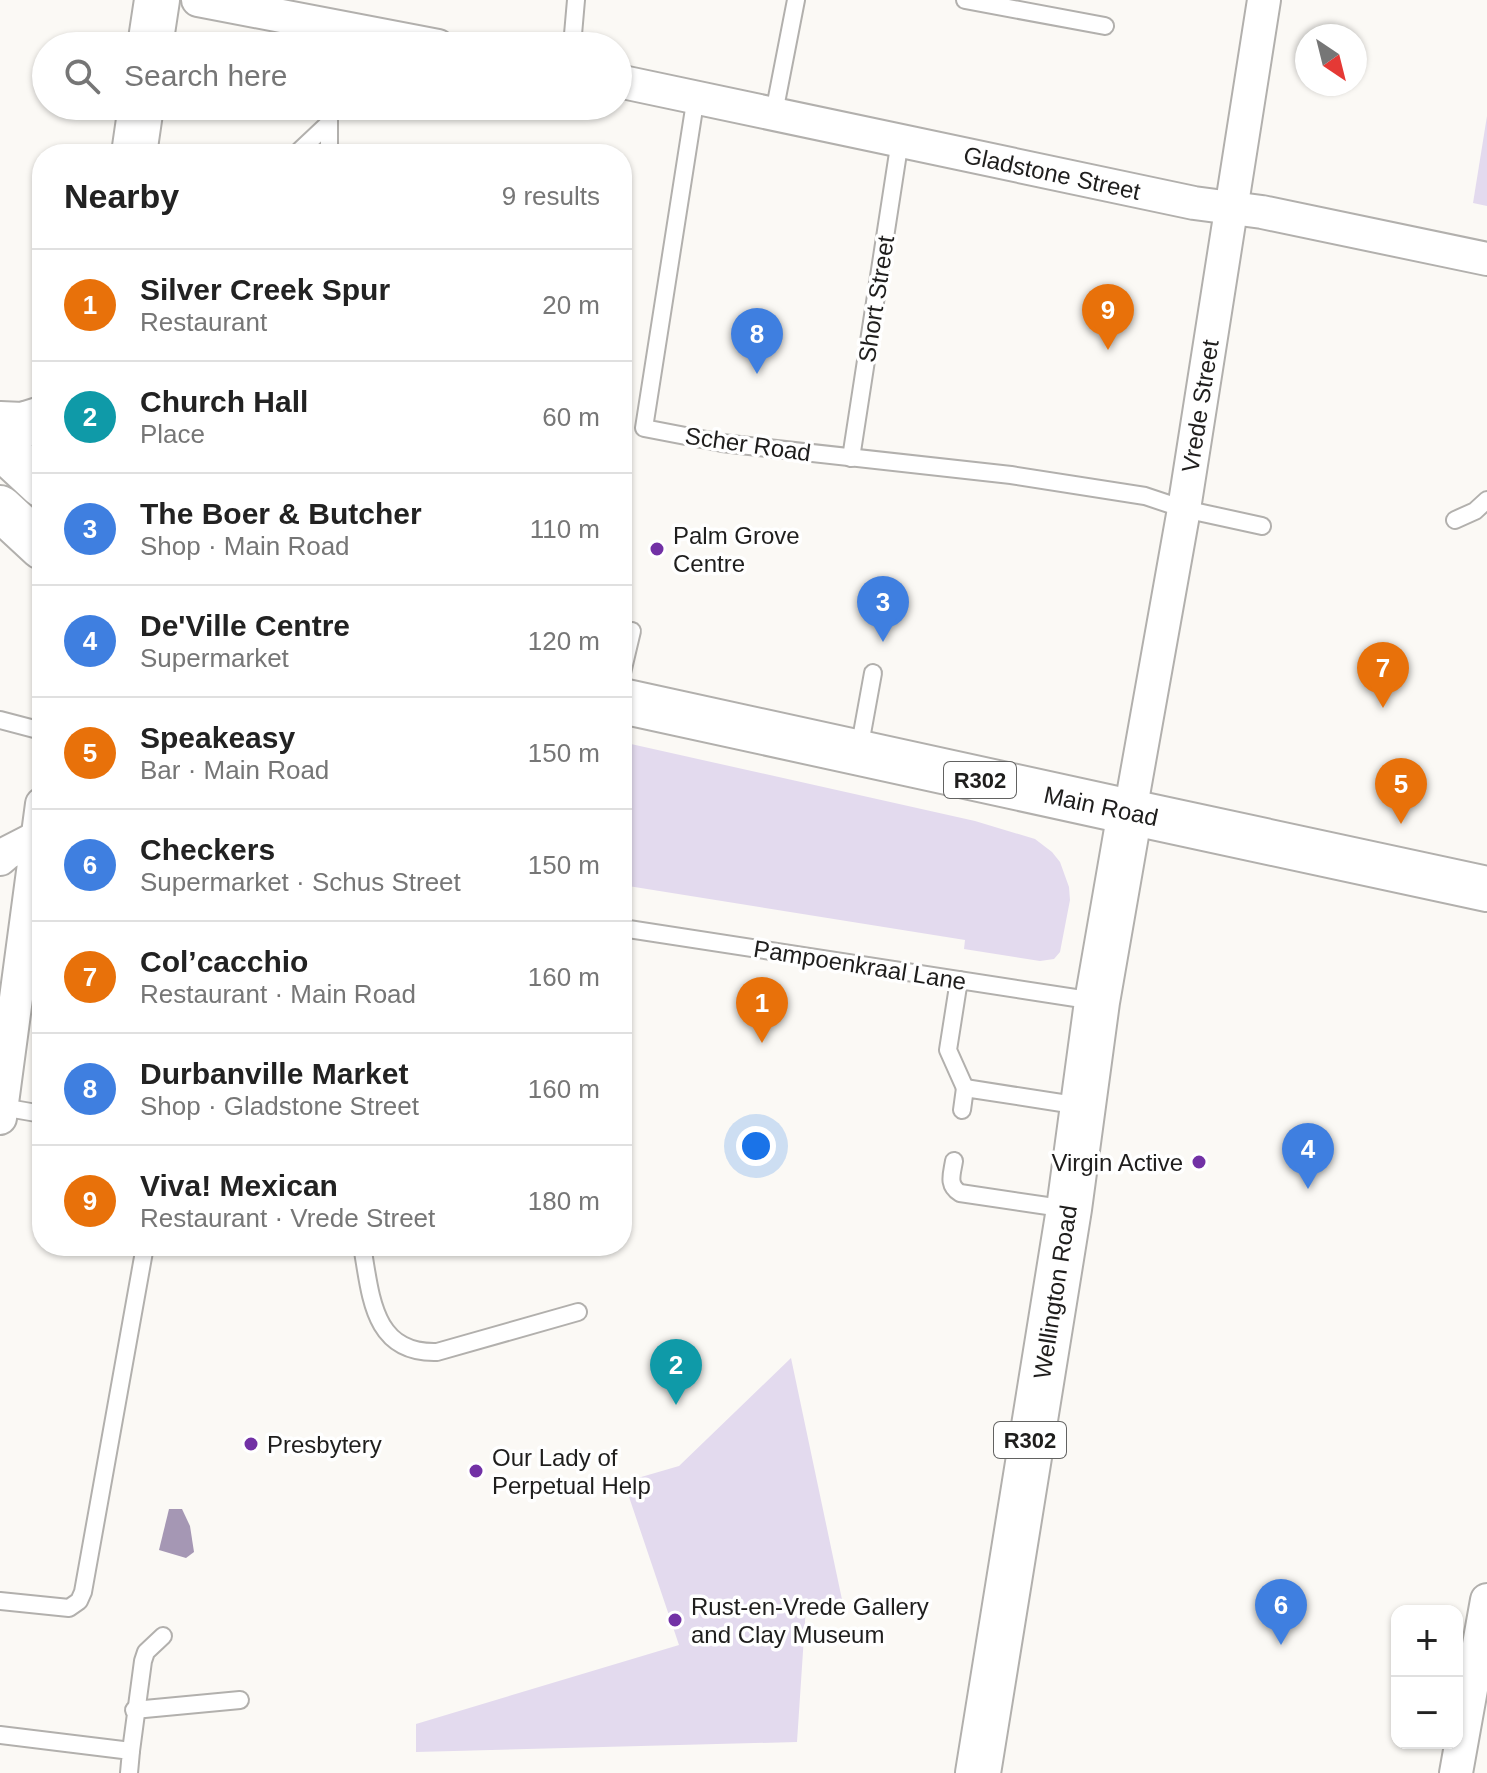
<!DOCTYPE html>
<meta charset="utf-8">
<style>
:root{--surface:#fff;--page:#f2f2f2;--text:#222;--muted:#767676;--line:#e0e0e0;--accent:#db2777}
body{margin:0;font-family:Arial,sans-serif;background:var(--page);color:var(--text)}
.controls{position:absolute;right:24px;bottom:24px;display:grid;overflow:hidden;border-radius:16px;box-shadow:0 2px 6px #0004}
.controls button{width:72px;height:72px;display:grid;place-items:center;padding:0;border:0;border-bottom:2px solid var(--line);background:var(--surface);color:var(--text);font:40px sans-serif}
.compass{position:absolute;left:1295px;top:24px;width:72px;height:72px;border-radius:50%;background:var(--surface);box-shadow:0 2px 6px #0004;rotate:145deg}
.you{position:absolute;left:756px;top:1146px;width:28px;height:28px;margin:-20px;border:6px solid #fff;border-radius:50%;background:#1a73e8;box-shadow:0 0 0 12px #1a73e833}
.badge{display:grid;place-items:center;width:52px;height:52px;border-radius:50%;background:var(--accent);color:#fff;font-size:26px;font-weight:700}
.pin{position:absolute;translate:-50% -66px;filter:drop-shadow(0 2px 4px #0008)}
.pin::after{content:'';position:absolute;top:42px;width:28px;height:24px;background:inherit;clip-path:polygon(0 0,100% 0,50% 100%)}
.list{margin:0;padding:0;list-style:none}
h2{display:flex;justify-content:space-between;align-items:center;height:104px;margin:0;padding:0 32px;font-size:34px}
h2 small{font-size:26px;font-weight:400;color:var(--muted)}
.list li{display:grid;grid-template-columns:52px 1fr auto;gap:24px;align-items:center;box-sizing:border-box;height:112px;padding:0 32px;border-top:2px solid var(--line)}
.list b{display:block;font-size:30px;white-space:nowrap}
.list p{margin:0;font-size:26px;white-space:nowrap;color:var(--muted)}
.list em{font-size:26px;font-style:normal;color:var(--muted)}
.icon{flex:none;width:44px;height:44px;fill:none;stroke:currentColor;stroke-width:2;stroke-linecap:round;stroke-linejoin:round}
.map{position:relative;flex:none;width:1487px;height:1773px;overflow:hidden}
.search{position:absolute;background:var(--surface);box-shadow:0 2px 6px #0004;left:32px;top:32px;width:600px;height:88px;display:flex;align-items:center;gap:20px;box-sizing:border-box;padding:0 28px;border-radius:44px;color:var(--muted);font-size:30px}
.panel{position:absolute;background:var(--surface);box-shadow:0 2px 6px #0004;left:32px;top:144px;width:600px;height:1112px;border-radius:32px}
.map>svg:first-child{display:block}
.green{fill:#e3daee}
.water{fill:#a597b4}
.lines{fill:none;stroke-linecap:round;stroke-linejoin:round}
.service-casing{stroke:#b2b0ad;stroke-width:20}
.minor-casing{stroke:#b2b0ad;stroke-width:36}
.secondary-casing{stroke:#b2b0ad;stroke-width:48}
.primary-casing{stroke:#b2b0ad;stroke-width:48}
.service{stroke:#fff;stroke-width:16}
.minor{stroke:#fff;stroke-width:32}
.secondary{stroke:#fff;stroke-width:44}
.primary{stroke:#fff;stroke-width:44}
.poi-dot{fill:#7231a5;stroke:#fff;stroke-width:3}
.labels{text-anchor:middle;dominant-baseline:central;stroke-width:7;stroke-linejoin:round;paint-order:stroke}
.shield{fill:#fff;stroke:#626261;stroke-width:2}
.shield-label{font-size:22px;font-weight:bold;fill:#1f1e1d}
.street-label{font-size:24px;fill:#1f1e1d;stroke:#fff}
.poi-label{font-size:24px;fill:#1f1e1d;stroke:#fff;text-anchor:start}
</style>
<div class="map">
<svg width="1487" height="1773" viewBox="0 0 1487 1773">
<rect width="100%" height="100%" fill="#fbf9f5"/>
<g class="green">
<polygon points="1487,116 1487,206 1473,203"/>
<polygon points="622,742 975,821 1035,839 1052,852 1060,862 1069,887 1070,900 1060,952 1054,959 1040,961 964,949 965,940 622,885"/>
<polygon points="791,1358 844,1609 806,1606 797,1742 416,1752 416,1724 679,1645 624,1482 679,1466"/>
</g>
<polygon class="water" points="169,1509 182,1509 190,1526 194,1552 186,1558 159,1550"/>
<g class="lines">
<g class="service-casing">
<g id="service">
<polyline points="965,0 1105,26"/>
<polyline points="572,46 576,0"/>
<polyline points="696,96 644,428 722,443 1011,475 1145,496 1184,509 1262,526"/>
<polyline points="329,106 329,154"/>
<polyline points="774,113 796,0"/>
<polyline points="296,154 329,123"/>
<polyline points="851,458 900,140"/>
<polyline points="1455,520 1475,511 1487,500"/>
<polyline points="622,673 632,631"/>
<polyline points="0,720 42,731"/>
<polyline points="859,750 873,673"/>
<polyline points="622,928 1095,1001"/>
<polyline points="959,980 948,1050 965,1088"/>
<polyline points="2,1107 42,1114"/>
<polyline points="962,1110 965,1088 1081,1106"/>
<path d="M954,1161C952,1174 947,1185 960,1193L1068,1209"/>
<path d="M362,1246C371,1295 372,1354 437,1352L578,1312"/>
<polyline points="0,1601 69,1608 79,1601 83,1592 145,1246"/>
<polyline points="134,1710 240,1700"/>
<polyline points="0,1735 131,1751 129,1773"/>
<polyline points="131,1751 143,1661 146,1652 163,1636"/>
</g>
</g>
<g class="minor-casing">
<g id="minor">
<polyline points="198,0 438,46"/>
<polyline points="618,81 1194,203 1262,212 1487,259"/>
<polyline points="1130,812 1184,509 1264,0"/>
<polyline points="0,859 7,853 38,837"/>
<polyline points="0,1118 42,804"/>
<polyline points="1456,1773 1487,1600"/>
</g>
</g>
<g class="secondary-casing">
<polyline id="secondary" points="1130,812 1487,889"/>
</g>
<g class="primary-casing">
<g id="primary">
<polyline points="150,46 157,0"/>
<polyline points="134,154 141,106"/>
<polyline points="0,424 23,425 42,419"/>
<polyline points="0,446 42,485"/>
<polyline points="0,508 42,547"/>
<polyline points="622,701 1130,812 1097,1002 1069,1209 978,1773"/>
</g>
</g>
<use href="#service" class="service"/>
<use href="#minor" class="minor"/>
<use href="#secondary" class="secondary"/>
<use href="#primary" class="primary"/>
</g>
<g class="poi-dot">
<circle cx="657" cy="549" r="8"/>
<circle cx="1199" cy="1162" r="8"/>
<circle cx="251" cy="1444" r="8"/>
<circle cx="476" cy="1471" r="8"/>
<circle cx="675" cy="1620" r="8"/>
</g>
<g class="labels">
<g class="shield">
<rect x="944" y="762" width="72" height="36" rx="6"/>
<rect x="994" y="1422" width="72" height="36" rx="6"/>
</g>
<g class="shield-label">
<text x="980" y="780">R302</text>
<text x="1030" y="1440">R302</text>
</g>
<g class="street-label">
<text transform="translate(1052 173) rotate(12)">Gladstone Street</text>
<text transform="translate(876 299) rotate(-81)">Short Street</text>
<text transform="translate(1200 406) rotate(-81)">Vrede Street</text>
<text transform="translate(748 444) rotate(8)">Scher Road</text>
<text transform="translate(1101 806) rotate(12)">Main Road</text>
<text transform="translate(860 965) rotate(9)">Pampoenkraal Lane</text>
<text transform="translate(1055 1292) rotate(-81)">Wellington Road</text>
</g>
<g class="poi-label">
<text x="673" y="535">Palm Grove<tspan x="673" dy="28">Centre</tspan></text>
<text x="1183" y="1162" text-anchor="end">Virgin Active</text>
<text x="267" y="1444">Presbytery</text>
<text x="492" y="1457">Our Lady of<tspan x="492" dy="28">Perpetual Help</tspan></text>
<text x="691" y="1606">Rust-en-Vrede Gallery<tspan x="691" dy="28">and Clay Museum</tspan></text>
</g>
</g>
</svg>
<div class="controls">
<button>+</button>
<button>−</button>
</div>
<svg class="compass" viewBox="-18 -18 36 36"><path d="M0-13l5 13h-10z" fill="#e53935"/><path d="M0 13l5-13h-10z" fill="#767676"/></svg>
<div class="you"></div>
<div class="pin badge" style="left:762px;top:1043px;background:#e8710a">1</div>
<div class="pin badge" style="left:676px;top:1405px;background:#0f9aa8">2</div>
<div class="pin badge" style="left:883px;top:642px;background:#3f7fe0">3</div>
<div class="pin badge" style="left:1308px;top:1189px;background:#3f7fe0">4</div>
<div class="pin badge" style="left:1401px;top:824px;background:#e8710a">5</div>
<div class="pin badge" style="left:1281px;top:1645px;background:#3f7fe0">6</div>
<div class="pin badge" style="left:1383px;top:708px;background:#e8710a">7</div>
<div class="pin badge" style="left:757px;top:374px;background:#3f7fe0">8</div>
<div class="pin badge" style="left:1108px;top:350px;background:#e8710a">9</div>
<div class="search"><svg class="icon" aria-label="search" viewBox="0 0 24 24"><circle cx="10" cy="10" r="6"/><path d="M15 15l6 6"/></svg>Search here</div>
<section class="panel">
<h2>Nearby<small>9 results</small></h2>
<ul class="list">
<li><span class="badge" style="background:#e8710a">1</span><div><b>Silver Creek Spur</b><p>Restaurant</p></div><em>20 m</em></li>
<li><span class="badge" style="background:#0f9aa8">2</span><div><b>Church Hall</b><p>Place</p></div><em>60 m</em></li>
<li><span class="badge" style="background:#3f7fe0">3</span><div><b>The Boer &amp; Butcher</b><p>Shop · Main Road</p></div><em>110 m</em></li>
<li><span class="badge" style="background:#3f7fe0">4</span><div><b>De'Ville Centre</b><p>Supermarket</p></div><em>120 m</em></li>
<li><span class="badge" style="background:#e8710a">5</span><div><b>Speakeasy</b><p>Bar · Main Road</p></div><em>150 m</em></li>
<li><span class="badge" style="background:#3f7fe0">6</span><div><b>Checkers</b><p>Supermarket · Schus Street</p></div><em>150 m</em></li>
<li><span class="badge" style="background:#e8710a">7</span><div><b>Col’cacchio</b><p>Restaurant · Main Road</p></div><em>160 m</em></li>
<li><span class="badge" style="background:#3f7fe0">8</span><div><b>Durbanville Market</b><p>Shop · Gladstone Street</p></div><em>160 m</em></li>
<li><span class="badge" style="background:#e8710a">9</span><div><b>Viva! Mexican</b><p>Restaurant · Vrede Street</p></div><em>180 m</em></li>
</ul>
</section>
</div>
